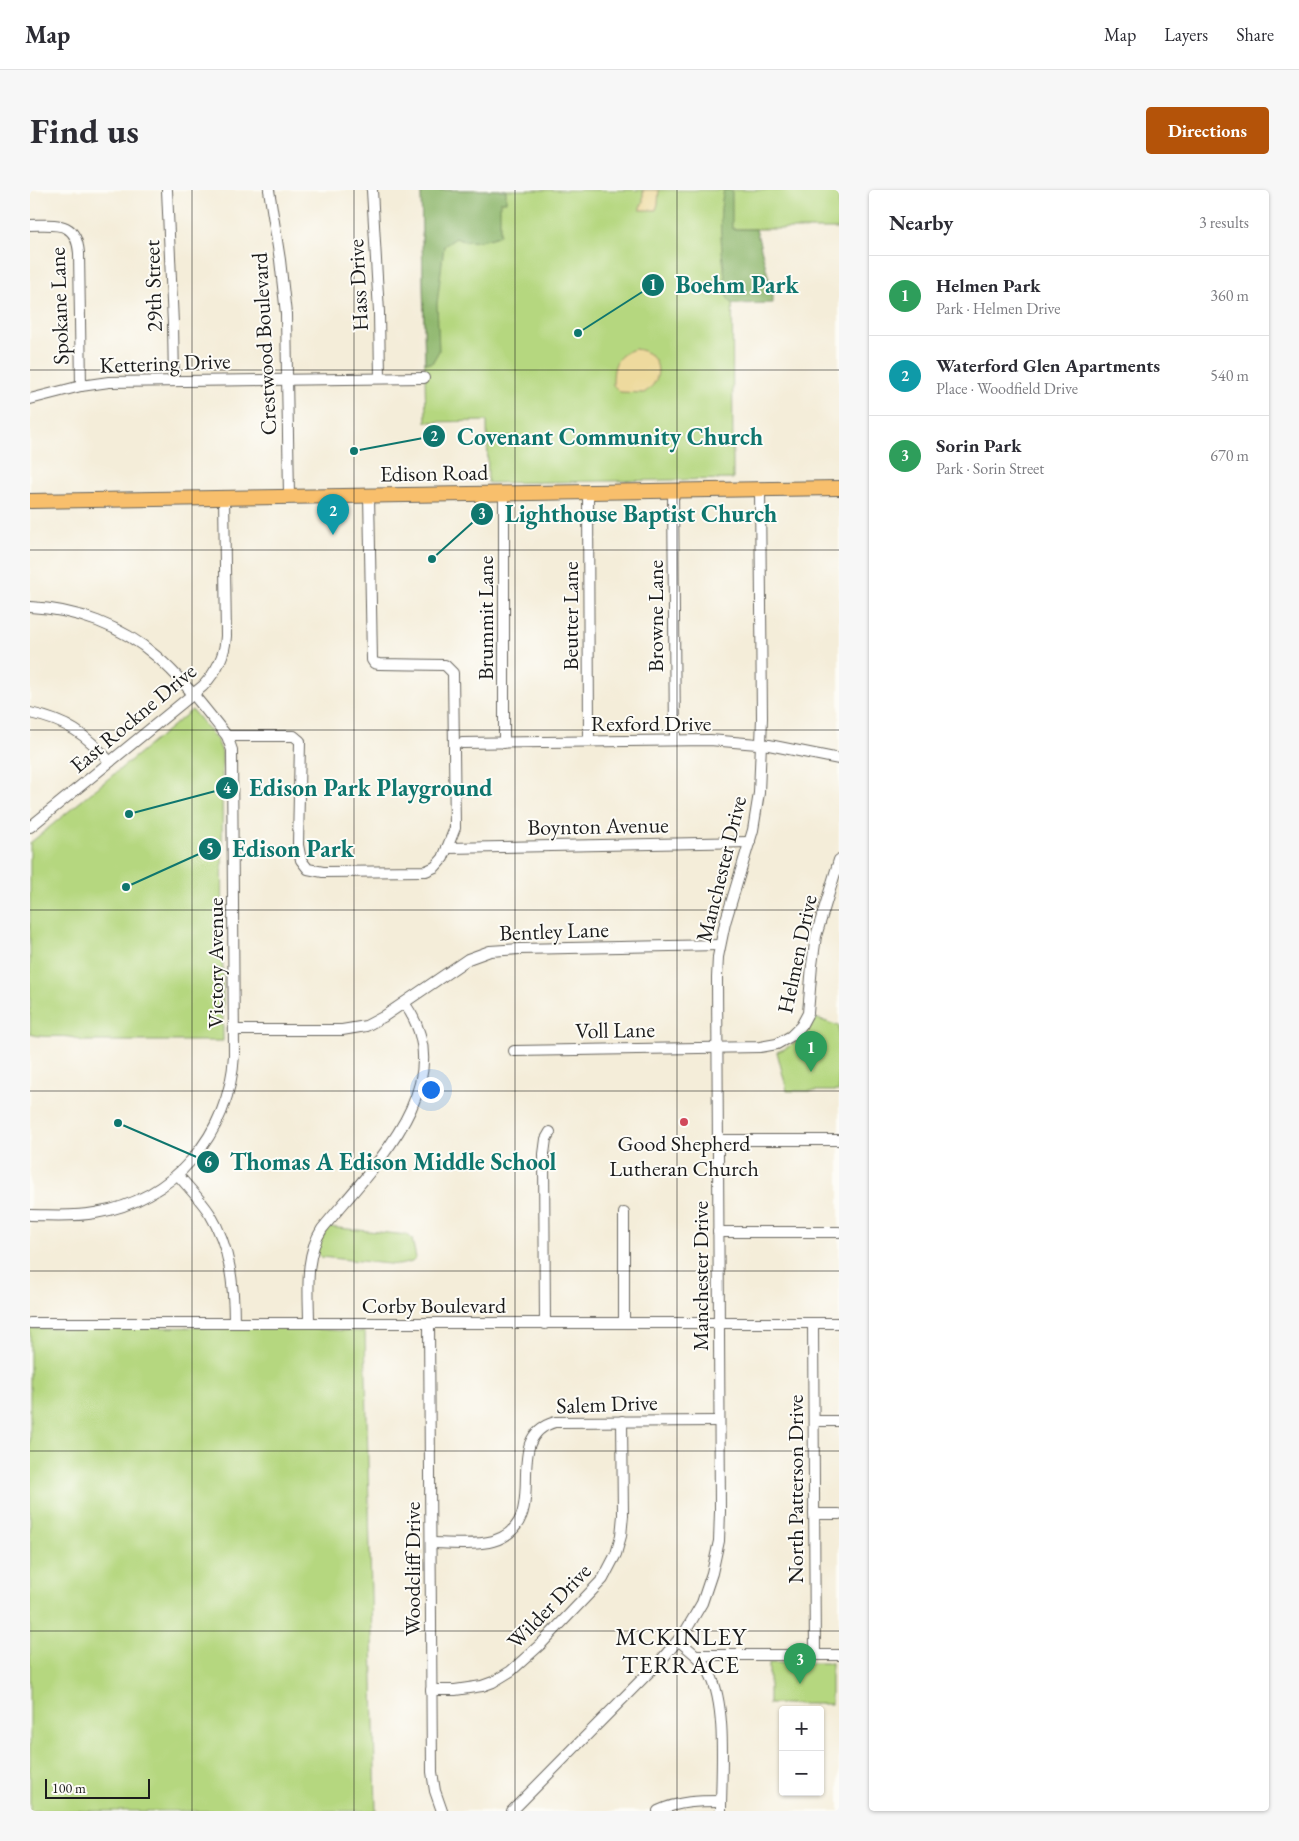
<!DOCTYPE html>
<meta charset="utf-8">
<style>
:root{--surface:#fff;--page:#f7f7f7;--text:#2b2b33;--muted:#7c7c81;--line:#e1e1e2;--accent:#b45309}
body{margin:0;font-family:"EB Garamond",serif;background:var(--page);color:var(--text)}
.controls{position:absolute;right:15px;bottom:15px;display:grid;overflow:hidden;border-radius:5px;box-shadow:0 1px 4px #0004}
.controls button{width:45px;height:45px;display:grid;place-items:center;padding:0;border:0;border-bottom:1px solid var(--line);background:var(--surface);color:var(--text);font:25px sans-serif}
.scale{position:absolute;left:15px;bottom:12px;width:105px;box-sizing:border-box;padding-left:5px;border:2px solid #1c1c1c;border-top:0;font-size:14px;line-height:18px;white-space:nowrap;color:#1c1c1c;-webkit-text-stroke:4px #fdfcf7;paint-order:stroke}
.you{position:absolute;left:400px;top:899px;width:18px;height:18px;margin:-12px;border:4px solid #fff;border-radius:50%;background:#1a73e8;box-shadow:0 0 0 8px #1a73e833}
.badge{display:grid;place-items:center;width:32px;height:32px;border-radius:50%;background:var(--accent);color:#fff;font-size:16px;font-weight:700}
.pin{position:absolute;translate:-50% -41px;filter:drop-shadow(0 1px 2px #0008)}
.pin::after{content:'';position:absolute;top:26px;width:18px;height:15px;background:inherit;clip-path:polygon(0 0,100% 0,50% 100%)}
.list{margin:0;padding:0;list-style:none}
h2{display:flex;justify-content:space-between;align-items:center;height:65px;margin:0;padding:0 20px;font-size:21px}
h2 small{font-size:16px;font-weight:400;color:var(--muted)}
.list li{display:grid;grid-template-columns:32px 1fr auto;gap:15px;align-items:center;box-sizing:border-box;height:80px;padding:0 20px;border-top:1px solid var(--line)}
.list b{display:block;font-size:19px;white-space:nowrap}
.list p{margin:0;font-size:16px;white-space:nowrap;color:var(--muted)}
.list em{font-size:16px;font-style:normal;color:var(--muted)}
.map{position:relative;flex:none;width:809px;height:1621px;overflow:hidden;border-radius:5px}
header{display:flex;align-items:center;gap:30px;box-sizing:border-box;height:70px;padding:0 25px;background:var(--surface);border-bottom:1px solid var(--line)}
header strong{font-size:24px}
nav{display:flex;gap:28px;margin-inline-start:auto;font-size:18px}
.intro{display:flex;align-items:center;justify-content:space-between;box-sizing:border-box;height:120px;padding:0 30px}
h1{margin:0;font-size:35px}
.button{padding:12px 22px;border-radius:5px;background:var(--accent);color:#fff;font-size:18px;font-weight:700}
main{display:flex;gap:30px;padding:0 30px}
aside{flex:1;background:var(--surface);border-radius:5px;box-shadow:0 1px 4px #0004}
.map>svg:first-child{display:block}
.green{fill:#b5d77f;stroke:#687a4e}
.forest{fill:#90b86e;stroke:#566a45}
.sand{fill:#eeda9e;stroke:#857b5d}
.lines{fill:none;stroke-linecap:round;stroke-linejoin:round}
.minor-casing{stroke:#68655e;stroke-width:12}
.major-casing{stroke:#68655e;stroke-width:16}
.minor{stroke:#fff;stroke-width:10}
.major{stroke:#f8bf6c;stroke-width:14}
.grid{fill:none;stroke:#1c1c1c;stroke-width:1;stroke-opacity:0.55}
.poi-dot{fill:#d1495b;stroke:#fdfcf7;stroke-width:2}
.labels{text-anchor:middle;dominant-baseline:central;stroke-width:4;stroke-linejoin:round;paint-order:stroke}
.street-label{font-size:22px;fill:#1c1c1c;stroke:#fdfcf7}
.poi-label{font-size:22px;fill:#1c1c1c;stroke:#fdfcf7}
.neighbourhood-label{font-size:24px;letter-spacing:1px;fill:#1c1c1c;stroke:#fdfcf7}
.leader{fill:none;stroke:#0f766e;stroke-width:2}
.callout-dot{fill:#0f766e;stroke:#fdfcf7;stroke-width:2}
.mark-label{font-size:15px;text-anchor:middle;font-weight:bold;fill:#fff}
.callout-label{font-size:24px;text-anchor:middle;font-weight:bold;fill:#0f766e;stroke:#fdfcf7;stroke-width:4;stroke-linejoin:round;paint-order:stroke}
</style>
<header>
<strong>Map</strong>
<nav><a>Map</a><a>Layers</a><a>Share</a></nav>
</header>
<div class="intro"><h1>Find us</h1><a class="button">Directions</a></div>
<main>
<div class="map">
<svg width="809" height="1621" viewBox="0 0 809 1621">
<rect width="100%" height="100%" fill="#fdfcf7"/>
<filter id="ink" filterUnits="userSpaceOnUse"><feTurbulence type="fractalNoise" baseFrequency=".02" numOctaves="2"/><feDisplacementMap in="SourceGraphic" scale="10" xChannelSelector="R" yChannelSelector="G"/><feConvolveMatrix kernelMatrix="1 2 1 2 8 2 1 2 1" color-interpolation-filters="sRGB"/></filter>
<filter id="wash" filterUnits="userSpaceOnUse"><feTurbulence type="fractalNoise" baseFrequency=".0096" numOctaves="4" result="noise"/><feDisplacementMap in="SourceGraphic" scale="20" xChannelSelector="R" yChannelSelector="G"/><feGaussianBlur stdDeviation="1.12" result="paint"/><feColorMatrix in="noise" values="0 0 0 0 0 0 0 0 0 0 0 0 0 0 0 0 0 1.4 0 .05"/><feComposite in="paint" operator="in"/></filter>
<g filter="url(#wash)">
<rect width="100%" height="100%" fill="#f4edd9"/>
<g class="green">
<polygon points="391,0 809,0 809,39 702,39 703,289 458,293 457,231 396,232"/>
<path d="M162,520L187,550L192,562L193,851H52C37,842 17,850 0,844V653Z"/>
<path d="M785,828L809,836V901H757L747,862C764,856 777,845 785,828Z"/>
<polygon points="298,1037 378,1045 382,1049 386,1068 382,1072 369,1075 291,1067 285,1061"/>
<polygon points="251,1137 335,1142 346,1621 0,1621 0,1138"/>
<rect x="739" y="1473" width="62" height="41"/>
</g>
<g class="forest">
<path d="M391,0H476V12H470V45C459,50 436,55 426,48L414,56L407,114L409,161L402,173H395Z"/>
<path d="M694,0H702V39H726L743,105V113L702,114L697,107C694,76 686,29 694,0Z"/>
</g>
<g class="sand">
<polygon points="613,0 629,0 628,14 626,20 610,20 610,17 613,13"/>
<path d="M605,159C631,162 636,189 614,203L590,202L583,195C583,176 585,165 605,159Z"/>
</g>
</g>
<g filter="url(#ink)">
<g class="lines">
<g class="minor-casing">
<g id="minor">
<polyline points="137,0 143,134 144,191"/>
<polyline points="239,0 250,70 256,124 259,306"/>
<polyline points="342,0 349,122 350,188"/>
<path d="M0,35C26,35 46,30 49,63L51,196"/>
<polyline points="0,209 51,196 79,192 394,188"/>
<polyline points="558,301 559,551"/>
<polyline points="643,301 645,550"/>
<polyline points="474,303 474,553"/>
<path d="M0,417C45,419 92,436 126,466C153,489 175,519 197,546L202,560L204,865C200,944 143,1011 65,1023C44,1027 21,1025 0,1025"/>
<path d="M0,523C37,531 56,544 80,572"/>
<polyline points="197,546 264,546 270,551 268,655 271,670 278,679 293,682 396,681 405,677 413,668 425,638 423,483 415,475 349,474 344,473 342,470 339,305"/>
<polyline points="432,553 680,550 739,555 809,569"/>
<path d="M0,637L173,496C186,482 195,466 196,446L194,307"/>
<polyline points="417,658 720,652"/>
<polyline points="204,840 312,840 336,836 353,827 438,769 460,761 489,759 690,755"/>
<polyline points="484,861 730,857 747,854 761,846 771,836 778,823 782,775 786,746 809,670"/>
<polyline points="687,950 809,950"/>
<path d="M148,985C158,997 171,1010 180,1024C200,1057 204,1095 204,1133"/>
<polyline points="594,1023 594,1133"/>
<polyline points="688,1042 809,1042"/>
<polyline points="0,1133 809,1133"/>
<path d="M279,1133C279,1101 274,1067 292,1039C339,981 434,893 374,813"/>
<polyline points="783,1133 785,1465"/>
<polyline points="399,1134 402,1582 405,1601 412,1621"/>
<polyline points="515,1134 514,964 516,949 520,942"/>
<polyline points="784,1231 809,1231"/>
<polyline points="784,1324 809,1324"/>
<path d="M401,1353C419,1353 446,1356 463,1351C526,1332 467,1248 525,1232L689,1231"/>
<path d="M649,1451C661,1461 674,1470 680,1484C697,1517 691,1583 691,1621"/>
<polyline points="666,1465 809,1465"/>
<polyline points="401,1500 425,1500 452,1496 463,1492 481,1481 511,1454 573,1389 586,1364 591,1346 593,1325 592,1231"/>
<polyline points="482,1621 632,1469 655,1442 672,1413 682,1383 689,1351 690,1321 687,788 688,767 695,733 723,640 729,603 732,528 730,299"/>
<path d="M628,1621C649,1611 669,1611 691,1611"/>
</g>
</g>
<g class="major-casing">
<polyline id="major" points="0,311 809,298"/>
</g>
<use href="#minor" class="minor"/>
<use href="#major" class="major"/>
</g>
</g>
<path class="grid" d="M162,0V1621M324,0V1621M485,0V1621M647,0V1621M0,180H809M0,360H809M0,540H809M0,720H809M0,901H809M0,1081H809M0,1261H809M0,1441H809"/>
<circle class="poi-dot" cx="654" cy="932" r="5"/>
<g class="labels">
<g class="street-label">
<text transform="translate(328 95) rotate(-93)">Hass Drive</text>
<text transform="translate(123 96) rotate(-92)">29th Street</text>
<text transform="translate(29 116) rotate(-92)">Spokane Lane</text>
<text transform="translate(234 154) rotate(-93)">Crestwood Boulevard</text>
<text transform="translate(135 173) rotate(-2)">Kettering Drive</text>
<text transform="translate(404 283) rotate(-1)">Edison Road</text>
<text transform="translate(540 426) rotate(-90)">Beutter Lane</text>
<text transform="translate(625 426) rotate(-90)">Browne Lane</text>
<text transform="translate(455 428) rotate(-90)">Brummit Lane</text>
<text transform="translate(103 528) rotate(-40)">East Rockne Drive</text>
<text x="621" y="533">Rexford Drive</text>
<text transform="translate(568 636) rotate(-1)">Boynton Avenue</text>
<text transform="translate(691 679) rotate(-76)">Manchester Drive</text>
<text transform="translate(524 741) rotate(-2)">Bentley Lane</text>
<text transform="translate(767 764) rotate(-78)">Helmen Drive</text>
<text transform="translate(185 773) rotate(-90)">Victory Avenue</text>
<text transform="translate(585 840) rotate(-1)">Voll Lane</text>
<text transform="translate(670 1086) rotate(-90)">Manchester Drive</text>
<text x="404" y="1115">Corby Boulevard</text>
<text transform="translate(577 1214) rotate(-2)">Salem Drive</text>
<text transform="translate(765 1299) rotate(-90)">North Patterson Drive</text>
<text transform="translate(382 1379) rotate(-90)">Woodcliff Drive</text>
<text transform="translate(519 1416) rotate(-46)">Wilder Drive</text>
</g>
<g class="poi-label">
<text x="654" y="953">Good Shepherd<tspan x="654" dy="25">Lutheran Church</tspan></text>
</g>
<g class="neighbourhood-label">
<text x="651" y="1446">MCKINLEY<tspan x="651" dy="28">TERRACE</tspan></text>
</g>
</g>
<path class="leader" d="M548 143L623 95M324 261L404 246M402 369L452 324M99 624L197 598M96 697L180 659M88 933L178 972"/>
<g class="callout-dot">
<circle cx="548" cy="143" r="5"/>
<circle cx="324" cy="261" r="5"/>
<circle cx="402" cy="369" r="5"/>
<circle cx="99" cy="624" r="5"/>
<circle cx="96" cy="697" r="5"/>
<circle cx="88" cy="933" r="5"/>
<circle cx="623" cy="95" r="12"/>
<circle cx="404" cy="246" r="12"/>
<circle cx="452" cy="324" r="12"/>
<circle cx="197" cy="598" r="12"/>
<circle cx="180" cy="659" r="12"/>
<circle cx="178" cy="972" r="12"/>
</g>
<g class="mark-label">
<text x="623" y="100">1</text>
<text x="404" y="251">2</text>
<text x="452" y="329">3</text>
<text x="197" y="603">4</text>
<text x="180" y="664">5</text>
<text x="178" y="977">6</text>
</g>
<g class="callout-label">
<text x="707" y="103">Boehm Park</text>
<text x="580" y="255">Covenant Community Church</text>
<text x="611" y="332">Lighthouse Baptist Church</text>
<text x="341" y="606">Edison Park Playground</text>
<text x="263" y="667">Edison Park</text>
<text x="363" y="980">Thomas A Edison Middle School</text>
</g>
</svg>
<div class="controls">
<button>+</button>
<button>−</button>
</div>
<div class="scale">100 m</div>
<div class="you"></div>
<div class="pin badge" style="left:781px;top:882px;background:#2e9e5b">1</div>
<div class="pin badge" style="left:303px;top:345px;background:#0f9aa8">2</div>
<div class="pin badge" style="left:770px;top:1494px;background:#2e9e5b">3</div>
</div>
<aside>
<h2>Nearby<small>3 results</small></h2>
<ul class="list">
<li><span class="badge" style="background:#2e9e5b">1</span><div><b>Helmen Park</b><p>Park · Helmen Drive</p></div><em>360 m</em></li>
<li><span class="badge" style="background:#0f9aa8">2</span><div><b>Waterford Glen Apartments</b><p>Place · Woodfield Drive</p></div><em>540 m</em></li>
<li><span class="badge" style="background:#2e9e5b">3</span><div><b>Sorin Park</b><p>Park · Sorin Street</p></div><em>670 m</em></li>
</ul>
</aside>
</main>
